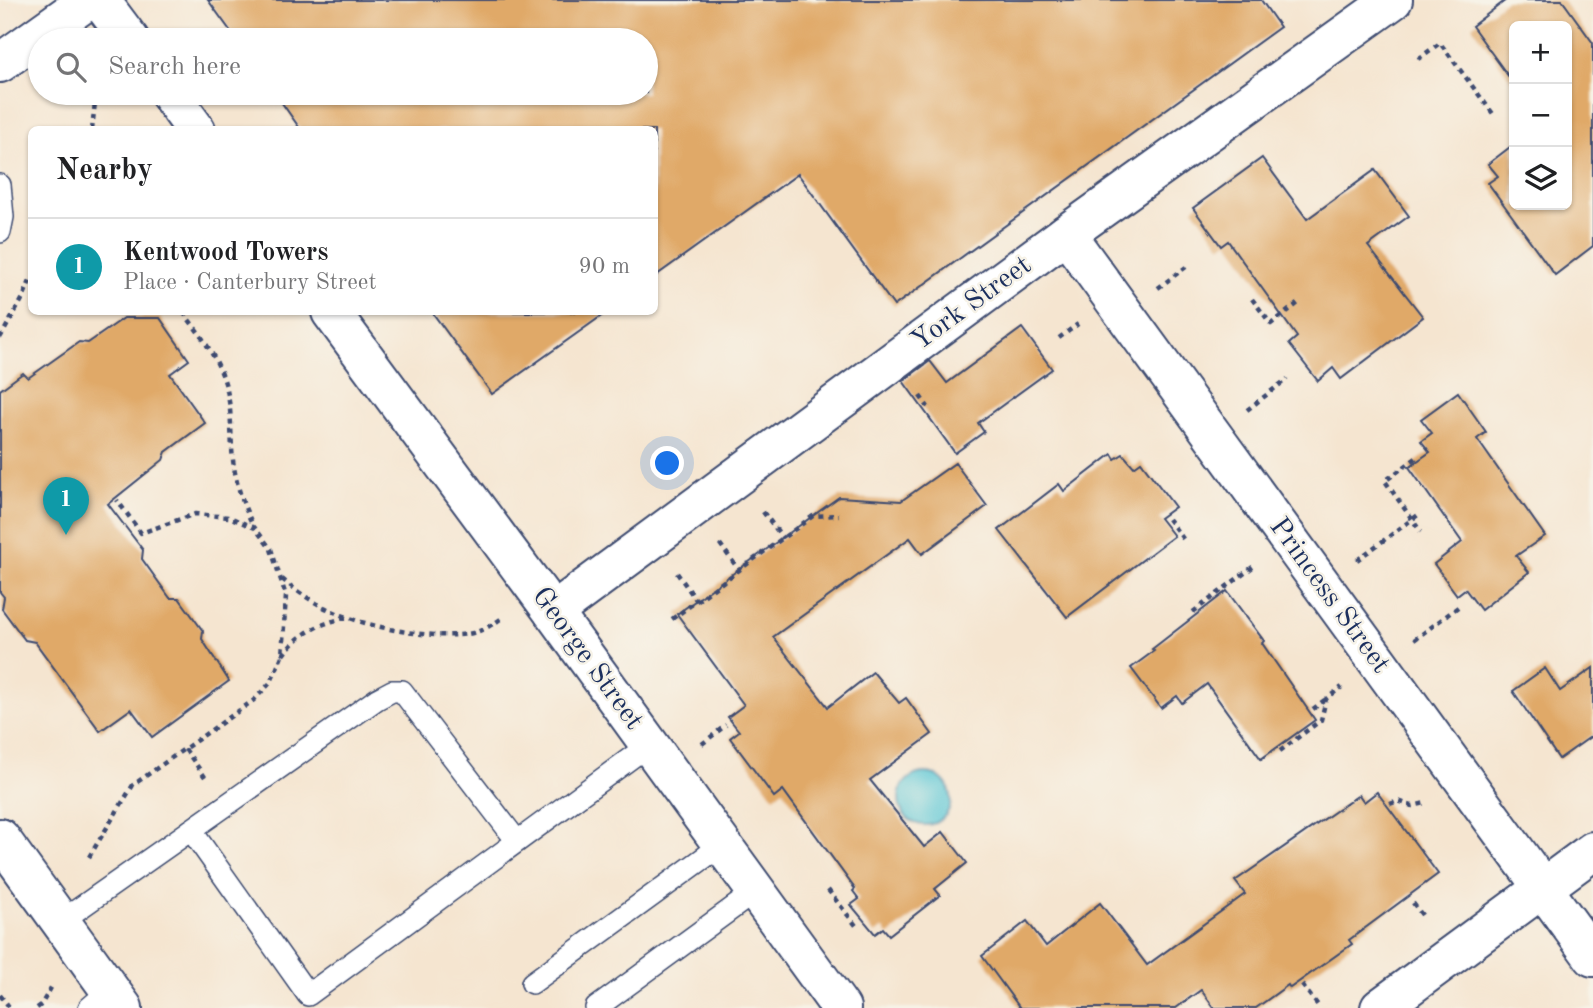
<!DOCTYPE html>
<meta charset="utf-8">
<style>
:root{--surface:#fff;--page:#f2f2f2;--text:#202124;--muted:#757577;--line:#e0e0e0;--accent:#c8321e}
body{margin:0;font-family:"Old Standard TT",serif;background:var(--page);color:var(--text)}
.controls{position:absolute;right:21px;top:21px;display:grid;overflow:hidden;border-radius:10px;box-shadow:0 2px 5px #0004}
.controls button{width:63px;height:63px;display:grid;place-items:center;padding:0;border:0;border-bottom:2px solid var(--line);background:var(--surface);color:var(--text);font:35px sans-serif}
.you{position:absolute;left:668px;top:464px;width:24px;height:24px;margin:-18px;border:5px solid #fff;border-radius:50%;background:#1a73e8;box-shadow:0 0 0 10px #1a73e833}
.badge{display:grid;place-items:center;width:46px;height:46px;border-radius:50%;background:var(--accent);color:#fff;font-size:23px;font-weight:700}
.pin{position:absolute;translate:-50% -58px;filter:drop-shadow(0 2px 4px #0008)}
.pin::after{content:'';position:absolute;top:37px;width:24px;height:21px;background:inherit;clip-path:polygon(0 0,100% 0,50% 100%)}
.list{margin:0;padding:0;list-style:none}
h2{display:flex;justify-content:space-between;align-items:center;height:91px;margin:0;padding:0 28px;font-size:30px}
h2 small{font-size:23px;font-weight:400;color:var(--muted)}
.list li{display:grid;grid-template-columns:46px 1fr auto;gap:21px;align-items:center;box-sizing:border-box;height:98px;padding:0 28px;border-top:2px solid var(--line)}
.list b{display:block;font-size:26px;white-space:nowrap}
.list p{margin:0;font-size:23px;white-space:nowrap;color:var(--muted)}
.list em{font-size:23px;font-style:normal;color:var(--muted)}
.icon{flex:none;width:38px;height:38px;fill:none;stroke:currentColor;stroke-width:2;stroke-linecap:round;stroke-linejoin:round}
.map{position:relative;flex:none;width:1593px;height:1008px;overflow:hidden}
.search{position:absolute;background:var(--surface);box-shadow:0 2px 5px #0004;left:28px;top:28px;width:630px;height:77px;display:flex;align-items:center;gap:18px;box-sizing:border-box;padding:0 24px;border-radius:38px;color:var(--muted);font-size:26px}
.panel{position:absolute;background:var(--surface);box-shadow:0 2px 5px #0004;left:28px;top:126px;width:630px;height:189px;border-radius:10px}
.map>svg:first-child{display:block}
.water{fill:#5cc7d6;stroke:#3c7b9a;stroke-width:2}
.building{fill:#e0a968}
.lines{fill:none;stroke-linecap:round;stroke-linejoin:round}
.lane-casing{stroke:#3c4a6f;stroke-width:24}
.street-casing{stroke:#3c4a6f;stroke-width:42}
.path{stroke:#3c4a6f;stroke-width:4.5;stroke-dasharray:5 5;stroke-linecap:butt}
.lane{stroke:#fff;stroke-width:21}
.street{stroke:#fff;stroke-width:38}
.labels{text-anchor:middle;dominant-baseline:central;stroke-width:5;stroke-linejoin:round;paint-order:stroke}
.street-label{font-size:28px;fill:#1b2f5e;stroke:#f7f3e8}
</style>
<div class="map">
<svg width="1593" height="1008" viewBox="0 0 1593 1008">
<rect width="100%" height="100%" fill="#f7f3e8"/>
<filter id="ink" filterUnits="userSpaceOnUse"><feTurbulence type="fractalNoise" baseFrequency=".0143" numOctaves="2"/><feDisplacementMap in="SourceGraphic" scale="14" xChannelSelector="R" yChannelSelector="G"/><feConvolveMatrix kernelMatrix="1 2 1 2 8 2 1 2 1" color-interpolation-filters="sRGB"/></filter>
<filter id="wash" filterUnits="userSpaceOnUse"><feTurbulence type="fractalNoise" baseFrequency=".00686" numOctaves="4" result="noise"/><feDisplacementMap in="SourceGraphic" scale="28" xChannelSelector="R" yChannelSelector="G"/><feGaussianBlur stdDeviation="1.57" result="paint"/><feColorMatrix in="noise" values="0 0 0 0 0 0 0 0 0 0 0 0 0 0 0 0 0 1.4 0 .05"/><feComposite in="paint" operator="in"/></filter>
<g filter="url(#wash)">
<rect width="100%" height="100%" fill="#f5e5d0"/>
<circle class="water" cx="925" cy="799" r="26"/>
<g id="blocks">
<g class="building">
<polygon points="208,0 1261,0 1280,27 894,306 798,174 654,277 654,130 301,130 275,93 646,93 646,40 237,40"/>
<polygon points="1506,0 1562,0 1593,43 1593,246 1555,275 1488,183 1498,176 1488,164 1514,144 1514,205 1567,205 1567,26 1514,26 1514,84 1472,26"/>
<polygon points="1262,158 1307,219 1375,170 1409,216 1368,246 1423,317 1341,379 1333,368 1318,381 1289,344 1297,337 1228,241 1221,246 1193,208"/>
<polygon points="432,312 607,312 492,394"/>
<polygon points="124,318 160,318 189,360 170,374 205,423 166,452 163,460 108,504 143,550 142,559 170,598 179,598 203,631 202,639 229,681 152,737 131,709 100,731 35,642 25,640 2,609 4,597 0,592 0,390 23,373 28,378 79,342 88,343"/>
<polygon points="1022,328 1052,369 978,423 984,432 955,453 903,381 930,361 947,383"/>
<polygon points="1458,392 1486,432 1477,439 1545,536 1516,556 1529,572 1481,610 1465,589 1457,595 1434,564 1462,542 1409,467 1430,452 1421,441 1432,433 1421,419"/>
<polygon points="1112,454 1115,459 1123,454 1134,467 1141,462 1175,507 1160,518 1174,536 1067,617 999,530 1059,484 1064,491"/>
<polygon points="955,463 987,506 922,554 910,538 773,637 828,707 873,672 899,703 906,698 932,734 870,780 924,847 943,832 967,863 935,889 940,895 889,935 883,928 875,934 851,905 859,899 853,891 855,889 783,790 774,797 730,738 739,731 728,717 744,705 677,614 839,497 901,501"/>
<polygon points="1227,591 1264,641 1262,643 1315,720 1261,759 1207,684 1182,703 1177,696 1161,708 1131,668 1154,651 1152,649"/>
<polygon points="1545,668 1560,691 1593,668 1593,735 1559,759 1513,691"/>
<polygon points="1377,792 1438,874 1349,940 1352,944 1290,988 1288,985 1256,1008 1214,1008 1201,990 1176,1008 1020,1008 982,956 1027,921 1046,946 1100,903 1147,965 1245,894 1235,881 1359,795 1364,802"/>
</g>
</g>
</g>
<g filter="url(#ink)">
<use href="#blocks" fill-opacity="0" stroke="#3c4a6f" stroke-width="2"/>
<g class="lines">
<g class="lane-casing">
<g id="lane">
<polyline points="0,185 3,217 0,232"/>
<polyline points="191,830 377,699 392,691 402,691 517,841"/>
<polyline points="60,922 191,830 308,995 650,744"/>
<polyline points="532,983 723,844"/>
<polyline points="89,1008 110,990"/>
<polyline points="596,1008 756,891"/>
</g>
</g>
<g class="street-casing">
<g id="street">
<polyline points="100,0 130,40"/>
<polyline points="0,63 88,0"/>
<polyline points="169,93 196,130"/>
<polyline points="1066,234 1593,957"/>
<polyline points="331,312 553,612 841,1008"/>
<polyline points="553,612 1066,234 1393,0"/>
<polyline points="0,838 123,1008"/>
<polyline points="1380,1008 1593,851"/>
</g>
</g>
<g class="path">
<polyline points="1418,59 1440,43 1494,115"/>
<polyline points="92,130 96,93"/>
<polyline points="1158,288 1190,264"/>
<polyline points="1252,299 1271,324 1301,301"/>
<path d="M183,312C199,332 216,356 224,380C233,406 230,434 233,460C236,484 243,506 254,527"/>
<polyline points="0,338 23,298 32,276"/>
<polyline points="1059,338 1078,324"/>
<polyline points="920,396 928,407"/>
<polyline points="1247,410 1287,379"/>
<polyline points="1416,458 1385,481 1421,532"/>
<polyline points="763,512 783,538"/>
<polyline points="1168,519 1184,540"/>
<polyline points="720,544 739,570"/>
<polyline points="1357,560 1418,515"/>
<polyline points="677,573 697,601"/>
<path d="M282,579C300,594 320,607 342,615C376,629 432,639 468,634C481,632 492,625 502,618"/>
<polyline points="1193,612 1254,566"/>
<polyline points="672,619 813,516 839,515"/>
<polyline points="1414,640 1458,607"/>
<path d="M283,655C298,634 322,622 346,618"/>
<polyline points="1313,709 1326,699"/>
<polyline points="702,744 726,725"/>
<polyline points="185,749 205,777"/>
<polyline points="1280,751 1321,720 1326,699 1342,687"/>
<polyline points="1390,804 1398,801 1412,806 1426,803"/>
<polyline points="89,857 133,785 254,700 271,682 282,656 286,596 271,549 255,528 229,517 195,514 141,533 117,500"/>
<polyline points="828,890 858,928"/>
<polyline points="1413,903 1425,919"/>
<polyline points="1302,985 1320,1008"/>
<polyline points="0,995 10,1008"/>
<polyline points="37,1008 41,1005 52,986"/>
</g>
<use href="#lane" class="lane"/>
<use href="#street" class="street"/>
</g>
</g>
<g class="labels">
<g class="street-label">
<text transform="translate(972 304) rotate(-36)">York Street</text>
<text transform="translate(1329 596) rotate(54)">Princess Street</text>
<text transform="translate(587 659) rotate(54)">George Street</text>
</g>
</g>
</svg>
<div class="controls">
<button>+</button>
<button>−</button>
<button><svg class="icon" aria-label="layers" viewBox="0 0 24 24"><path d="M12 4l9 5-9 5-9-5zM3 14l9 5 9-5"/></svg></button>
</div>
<div class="you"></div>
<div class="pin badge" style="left:66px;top:535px;background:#0f9aa8">1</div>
<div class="search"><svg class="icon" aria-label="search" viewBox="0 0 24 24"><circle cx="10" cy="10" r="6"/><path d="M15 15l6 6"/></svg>Search here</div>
<section class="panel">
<h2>Nearby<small></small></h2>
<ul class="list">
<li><span class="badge" style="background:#0f9aa8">1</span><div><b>Kentwood Towers</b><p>Place · Canterbury Street</p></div><em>90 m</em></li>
</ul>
</section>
</div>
